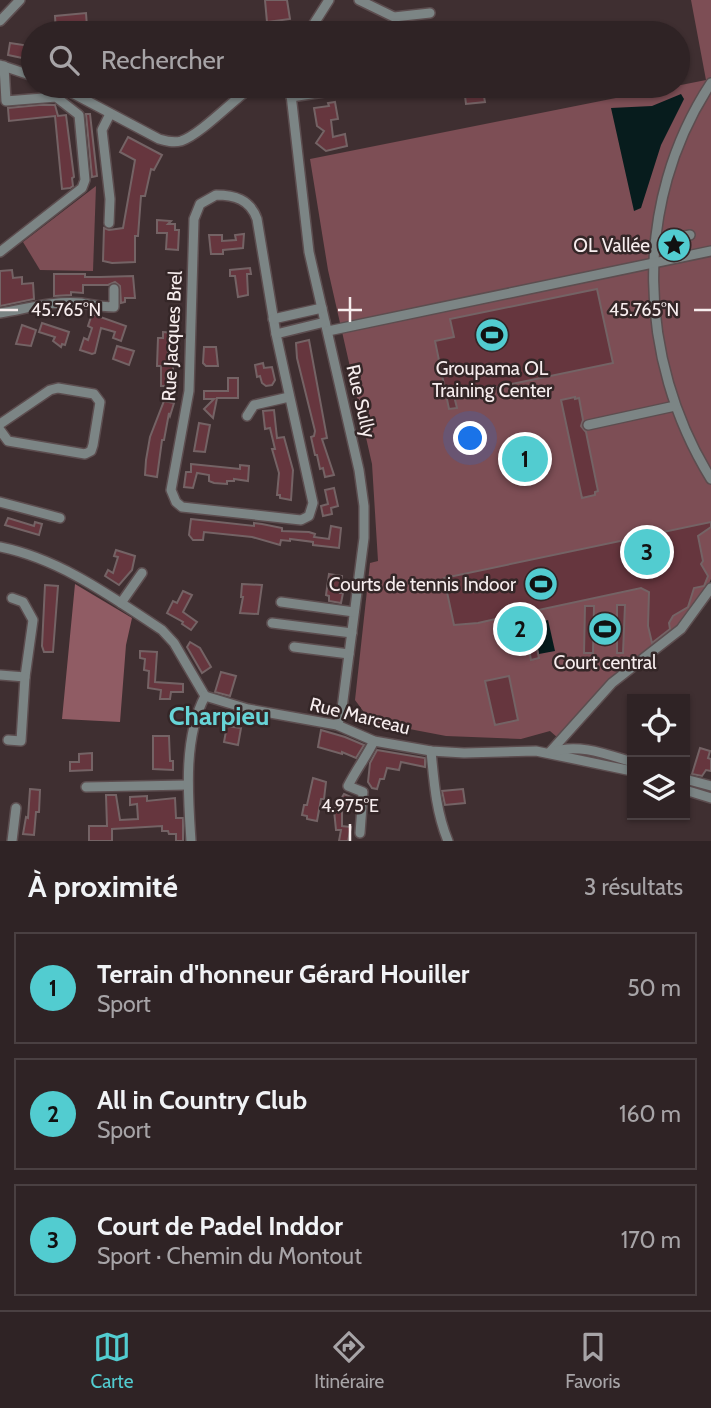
<!DOCTYPE html>
<html lang="fr">
<meta charset="utf-8">
<style>
:root{--surface:#2f2325;--page:#3b2f32;--text:#f1f3f6;--muted:#a7a4a7;--line:#4a4042;--accent:#52ccd0}
body{margin:0;font-family:Cabin,sans-serif;background:var(--page);color:var(--text)}
.controls{position:absolute;right:21px;bottom:21px;display:grid;overflow:hidden;border-radius:0px;box-shadow:0 2px 5px #0004}
.controls button{width:63px;height:63px;display:grid;place-items:center;padding:0;border:0;border-bottom:2px solid var(--line);background:var(--surface);color:var(--text);font:35px sans-serif}
.you{position:absolute;left:471px;top:439px;width:24px;height:24px;margin:-18px;border:5px solid #fff;border-radius:50%;background:#1a73e8;box-shadow:0 0 0 10px #1a73e833}
.badge{display:grid;place-items:center;width:46px;height:46px;border-radius:50%;background:var(--accent);color:#111;font-size:23px;font-weight:700}
.pin{position:absolute;translate:-50% -50%;border:4px solid #fff;box-shadow:0 2px 7px #0006}
.list{margin:0;padding:0;list-style:none}
h2{display:flex;justify-content:space-between;align-items:center;height:91px;margin:0;padding:0 28px;font-size:30px}
h2 small{font-size:23px;font-weight:400;color:var(--muted)}
.list li{display:grid;grid-template-columns:46px 1fr auto;gap:21px;align-items:center;box-sizing:border-box;height:112px;margin:0 14px 14px;padding:0 14px;border:2px solid var(--line);border-radius:0px}
.list b{display:block;font-size:26px;white-space:nowrap}
.list p{margin:0;font-size:23px;white-space:nowrap;color:var(--muted)}
.list em{font-size:23px;font-style:normal;color:var(--muted)}
.icon{flex:none;width:38px;height:38px;fill:none;stroke:currentColor;stroke-width:2;stroke-linecap:round;stroke-linejoin:round}
.map{position:relative;flex:none;width:711px;height:841px;overflow:hidden}
.search{position:absolute;background:var(--surface);box-shadow:0 2px 5px #0004;left:21px;right:21px;top:21px;height:77px;display:flex;align-items:center;gap:18px;box-sizing:border-box;padding:0 24px;border-radius:38px;color:var(--muted);font-size:26px}
.sheet{height:469px;background:var(--surface)}
nav{display:flex;justify-content:space-around;align-items:center;box-sizing:border-box;height:98px;border-top:2px solid var(--line);background:var(--surface);font-size:19px;color:var(--muted)}
nav a{display:grid;justify-items:center;gap:4px}
nav .on{color:var(--accent)}
.map>svg:first-child{display:block}
.green{fill:#7d4e55}
.forest{fill:#905c64}
.water{fill:#071c1d}
.building{fill:#66363e;stroke:#746365;stroke-width:2}
.lines{fill:none;stroke-linecap:round;stroke-linejoin:round}
.minor-casing{stroke:#5c4d4f;stroke-width:12}
.minor{stroke:#7c8585;stroke-width:9}
.ticks{fill:none;stroke:#f7edee;stroke-width:2.5}
.labels{text-anchor:middle;dominant-baseline:central;stroke-width:5;stroke-linejoin:round;paint-order:stroke}
.poi-label{font-size:19px;fill:#f7edee;stroke:#342627;text-anchor:end}
.street-label{font-size:19px;fill:#f7edee;stroke:#342627}
.district-label{font-size:26px;font-weight:bold;fill:#67d4d7;stroke:#342627}
.ticks-label{font-size:18px;text-anchor:middle;fill:#f7edee;stroke:#342627;stroke-width:5;stroke-linejoin:round;paint-order:stroke}
</style>
<div class="map">
<svg width="711" height="841" viewBox="0 0 711 841">
<rect width="100%" height="100%" fill="#3f2f31"/>
<g class="green">
<path d="M691,0H711V579C695,617 660,645 630,672C606,694 582,716 558,738L550,731L521,739L446,736L378,723L366,715L355,700L370,563L378,561L372,464L328,270L310,159L706,80Z"/>
<polygon points="96,186 93,271 40,270 23,242"/>
</g>
<polygon class="forest" points="75,584 132,618 126,645 120,722 62,719"/>
<g class="water">
<polygon points="681,94 684,99 661,145 641,208 634,211 611,108 652,106"/>
<polygon points="548,620 555,651 539,654 533,624"/>
</g>
<g class="building">
<polygon points="265,0 287,0 290,19 267,22"/>
<polygon points="86,13 87,27 135,22 136,33 56,33 55,16"/>
<polygon points="10,43 30,46 27,59 8,55"/>
<polygon points="478,86 479,92 483,91 485,102 466,104 465,96 468,96 467,87"/>
<polygon points="335,102 338,119 331,120 333,137 345,134 347,146 326,151 316,143 324,131 317,126 314,108 329,106 328,103"/>
<polygon points="39,105 55,105 58,116 66,115 74,177 72,178 73,186 70,188 62,189 55,116 9,121 8,108"/>
<polygon points="86,114 90,114 97,176 92,177"/>
<polygon points="128,137 162,155 154,170 151,169 145,196 141,196 138,236 135,236 135,262 112,263 103,261 104,228 109,230 123,228 135,160 120,152"/>
<polygon points="157,220 171,221 168,224 175,224 175,230 179,230 178,250 166,249 167,233 157,233"/>
<polygon points="244,234 243,248 223,250 223,254 211,254 209,235 222,235 222,241 236,240 235,235"/>
<polygon points="250,268 251,274 247,274 248,295 238,297 235,276 230,276 230,270"/>
<polygon points="12,270 13,278 22,277 22,284 33,283 34,299 0,306 0,271"/>
<polygon points="54,274 85,274 85,277 100,277 133,276 135,298 125,298 125,302 121,303 120,286 115,282 108,285 83,285 83,293 71,292 71,295 54,296"/>
<polygon points="597,289 613,363 454,396 457,408 449,409 435,341 454,337 450,319"/>
<polygon points="92,314 126,326 121,341 113,338 115,332 101,328 95,353 92,354 80,350 84,338 88,340 92,328 88,326"/>
<polygon points="42,323 69,332 65,345 62,344 61,347 53,341 55,337 39,332"/>
<polygon points="22,325 36,330 31,346 16,344"/>
<polygon points="163,332 176,333 175,342 171,341 171,349 168,349 168,365 173,366 173,386 161,386 161,366 157,366 158,338 163,338"/>
<polygon points="309,340 327,438 322,439 334,475 325,477 323,468 320,469 317,455 315,455 311,437 314,436 315,431 297,358 296,343"/>
<polygon points="117,346 134,351 129,365 113,359"/>
<polygon points="204,347 216,347 218,366 206,366 203,363"/>
<polygon points="263,363 264,368 272,367 275,380 272,385 266,386 262,383 260,376 257,377 255,365"/>
<polygon points="228,378 238,378 238,398 217,398 213,418 204,409 214,399 204,399 204,391 228,391"/>
<polygon points="575,397 575,399 579,398 583,420 581,426 586,432 598,491 595,492 595,495 582,498 561,400"/>
<polygon points="164,401 174,403 170,416 169,413 164,440 162,440 157,477 145,475 146,460 150,437"/>
<polygon points="274,410 277,438 284,437 293,470 291,500 280,498 280,495 277,495 279,473 272,449 275,449 270,428 265,429 263,411"/>
<polygon points="199,423 210,425 205,452 194,451"/>
<polygon points="191,464 240,469 240,465 249,466 248,481 234,479 234,481 227,481 227,484 214,483 209,481 209,475 197,473 193,488 184,487 186,472 191,472"/>
<polygon points="334,488 338,506 331,508 332,514 323,516 321,506 328,504 325,490"/>
<polygon points="8,518 34,526 35,522 42,524 39,535 5,525"/>
<polygon points="191,519 254,526 254,523 262,524 282,528 282,531 309,532 315,534 314,537 329,539 331,526 341,528 339,548 313,545 313,542 290,539 290,541 281,540 280,545 252,537 204,532 203,540 193,540 189,535"/>
<polygon points="711,522 711,527 698,536 703,561 701,564 708,576 704,586 694,588 688,607 673,616 669,623 670,629 652,643 648,626 649,592 641,588 529,612 539,658 531,660 522,613 478,623 454,625 444,578"/>
<polygon points="116,550 135,556 132,570 119,585 105,576 108,570 113,573 118,557 114,556"/>
<polygon points="329,574 342,576 340,593 343,593 341,603 329,601 329,596 326,595"/>
<polygon points="242,584 262,585 258,614 240,613 243,597 241,597"/>
<polygon points="45,585 58,586 53,652 44,652 42,646"/>
<polygon points="183,591 192,595 183,612 197,622 191,630 182,624 183,622 167,613 173,601 177,603"/>
<polygon points="617,605 625,605 623,653 617,653"/>
<polygon points="585,606 594,606 593,653 584,653"/>
<polygon points="190,642 200,648 211,667 202,673 187,647"/>
<polygon points="140,651 157,652 155,682 183,684 183,692 171,692 170,699 160,699 161,690 148,688 149,671 144,670 145,659 140,658"/>
<polygon points="221,672 236,676 230,696 215,692"/>
<polygon points="509,676 518,720 495,725 485,681"/>
<polygon points="227,726 241,728 238,745 224,742"/>
<polygon points="321,730 345,737 364,745 356,758 342,752 342,754 318,747"/>
<polygon points="153,736 169,736 170,761 173,761 173,770 153,769"/>
<polygon points="700,748 710,751 708,758 711,759 711,771 706,770 702,776 692,774"/>
<polygon points="377,750 425,758 425,767 401,762 399,770 387,768 384,779 380,779 377,789 372,788 368,782 370,763"/>
<polygon points="92,753 92,770 70,771 70,762 79,762 79,754"/>
<polygon points="313,778 326,782 324,799 321,799 317,821 307,819 307,816 302,815 304,805 307,805"/>
<polygon points="30,789 40,790 39,812 36,812 34,835 23,834 26,817 28,818"/>
<polygon points="463,789 465,803 445,805 442,791"/>
<polygon points="344,794 353,798 349,807 342,804 342,826 351,827 348,841 339,841 341,830 336,830 334,810"/>
<polygon points="106,795 116,795 120,820 138,819 137,804 130,805 130,797 147,796 147,801 175,798 176,818 183,818 183,841 176,841 176,834 169,834 168,831 162,831 162,826 112,829 112,841 89,841 89,826 107,826"/>
</g>
<g class="lines">
<g class="minor-casing">
<g id="minor">
<polyline points="359,0 394,17 430,13"/>
<polyline points="0,21 20,0"/>
<polyline points="308,33 329,0"/>
<polyline points="0,65 33,76"/>
<path d="M711,83C632,203 637,359 711,479"/>
<path d="M59,86L159,139C166,141 173,143 181,141C200,135 234,99 253,86"/>
<polyline points="290,86 309,252 359,470 364,506 364,538 341,716 337,725"/>
<polyline points="291,97 364,86"/>
<path d="M216,195C234,195 250,199 257,219L276,334L313,503L309,516L301,520L182,507L176,502L171,490L189,391L194,219L200,204Z"/>
<polyline points="109,223 110,199 102,130 110,114"/>
<polyline points="655,242 690,235"/>
<polyline points="0,252 82,188 85,180 79,115 56,97 6,101 4,66"/>
<path d="M0,313C26,309 54,300 81,303C93,305 102,307 114,307V289"/>
<polyline points="273,319 322,308"/>
<polyline points="328,331 711,251"/>
<polyline points="276,334 325,322"/>
<polyline points="247,416 254,405 289,397"/>
<polyline points="0,424 50,390 58,388 94,394 100,402 93,445 91,451 85,454 8,441 0,430"/>
<polyline points="588,425 675,406"/>
<polyline points="0,502 60,518"/>
<path d="M0,547C60,559 112,597 162,630L174,643L205,696"/>
<polyline points="281,602 354,612"/>
<polyline points="121,603 142,573"/>
<polyline points="272,623 352,633"/>
<polyline points="294,647 349,654"/>
<polyline points="0,675 25,677 33,620 23,602 12,598"/>
<polyline points="205,696 248,709 337,725 374,741 431,751 464,753 536,751 632,771"/>
<polyline points="8,740 21,741 25,677"/>
<path d="M431,751C434,782 436,812 448,841"/>
<polyline points="550,752 612,683 681,629 711,588"/>
<path d="M552,752C578,743 606,754 632,762"/>
<polyline points="685,779 711,786"/>
<polyline points="86,787 187,785"/>
<polyline points="685,790 711,798"/>
<path d="M360,833L363,792L348,786C356,770 366,757 374,741"/>
<polyline points="12,841 16,808"/>
<path d="M191,841C188,796 183,738 205,696"/>
</g>
</g>
<use href="#minor" class="minor"/>
</g>
<path class="ticks" d="M350,297V322M0,310H18M338,310H362M694,310H711M350,824V841"/>
<defs>
<g id="sight-disc" transform="scale(1.75)"><circle r="9.5" fill="#52ccd0" stroke="#342627"/><path d="M0-6L1.8-2.2L6-1.7L2.9 1.2L3.7 5.4L0 3.3L-3.7 5.4L-2.9 1.2L-6-1.7L-1.8-2.2Z" fill="#111"/></g>
<g id="stadium-disc" transform="scale(1.75)"><circle r="9.5" fill="#52ccd0" stroke="#342627"/><path d="M0-5a6.5 5 0 1 0 0 10a6.5 5 0 1 0 0-10ZM-3.5-1.8h7v3.6h-7Z" fill="#111"/></g>
</defs>
<g fill-rule="evenodd">
<use href="#sight-disc" x="674" y="245"/>
<use href="#stadium-disc" x="492" y="335"/>
<use href="#stadium-disc" x="541" y="584"/>
<use href="#stadium-disc" x="605" y="629"/>
</g>
<g class="labels">
<g class="poi-label">
<text x="650" y="245">OL Vallée</text>
<text x="492" y="368" text-anchor="middle">Groupama OL<tspan x="492" dy="22">Training Center</tspan></text>
<text x="516" y="584">Courts de tennis Indoor</text>
<text x="605" y="662" text-anchor="middle">Court central</text>
</g>
<g class="street-label">
<text transform="translate(172 336) rotate(-87)">Rue Jacques Brel</text>
<text transform="translate(361 401) rotate(77)">Rue Sully</text>
<text transform="translate(360 716) rotate(14)">Rue Marceau</text>
</g>
<g class="district-label">
<text x="219" y="716">Charpieu</text>
</g>
</g>
<g class="ticks-label">
<text x="66" y="316">45.765°N</text>
<text x="644" y="316">45.765°N</text>
<text x="350" y="812">4.975°E</text>
</g>
</svg>
<div class="controls">
<button><svg class="icon" aria-label="locate" viewBox="0 0 24 24"><circle cx="12" cy="12" r="6"/><path d="M12 2v4M12 18v4M2 12h4M18 12h4"/></svg></button>
<button><svg class="icon" aria-label="layers" viewBox="0 0 24 24"><path d="M12 4l9 5-9 5-9-5zM3 14l9 5 9-5"/></svg></button>
</div>
<div class="you"></div>
<div class="pin badge" style="left:525px;top:459px">1</div>
<div class="pin badge" style="left:520px;top:629px">2</div>
<div class="pin badge" style="left:647px;top:552px">3</div>
<div class="search"><svg class="icon" aria-label="search" viewBox="0 0 24 24"><circle cx="10" cy="10" r="6"/><path d="M15 15l6 6"/></svg>Rechercher</div>
</div>
<section class="sheet">
<h2>À proximité<small>3 résultats</small></h2>
<ul class="list">
<li><span class="badge">1</span><div><b>Terrain d'honneur Gérard Houiller</b><p>Sport</p></div><em>50 m</em></li>
<li><span class="badge">2</span><div><b>All in Country Club</b><p>Sport</p></div><em>160 m</em></li>
<li><span class="badge">3</span><div><b>Court de Padel Inddor</b><p>Sport · Chemin du Montout</p></div><em>170 m</em></li>
</ul>
</section>
<nav>
<a class="on"><svg class="icon" aria-label="map" viewBox="0 0 24 24"><path d="M3 6l6-2 6 2 6-2v14l-6 2-6-2-6 2zM9 4v14M15 6v14"/></svg>Carte</a>
<a><svg class="icon" aria-label="directions" viewBox="0 0 24 24"><path d="M12 3l9 9-9 9-9-9zM9 14v-3h6M13 9l2 2-2 2"/></svg>Itinéraire</a>
<a><svg class="icon" aria-label="saved" viewBox="0 0 24 24"><path d="M7 4h10v16l-5-4-5 4z"/></svg>Favoris</a>
</nav>
